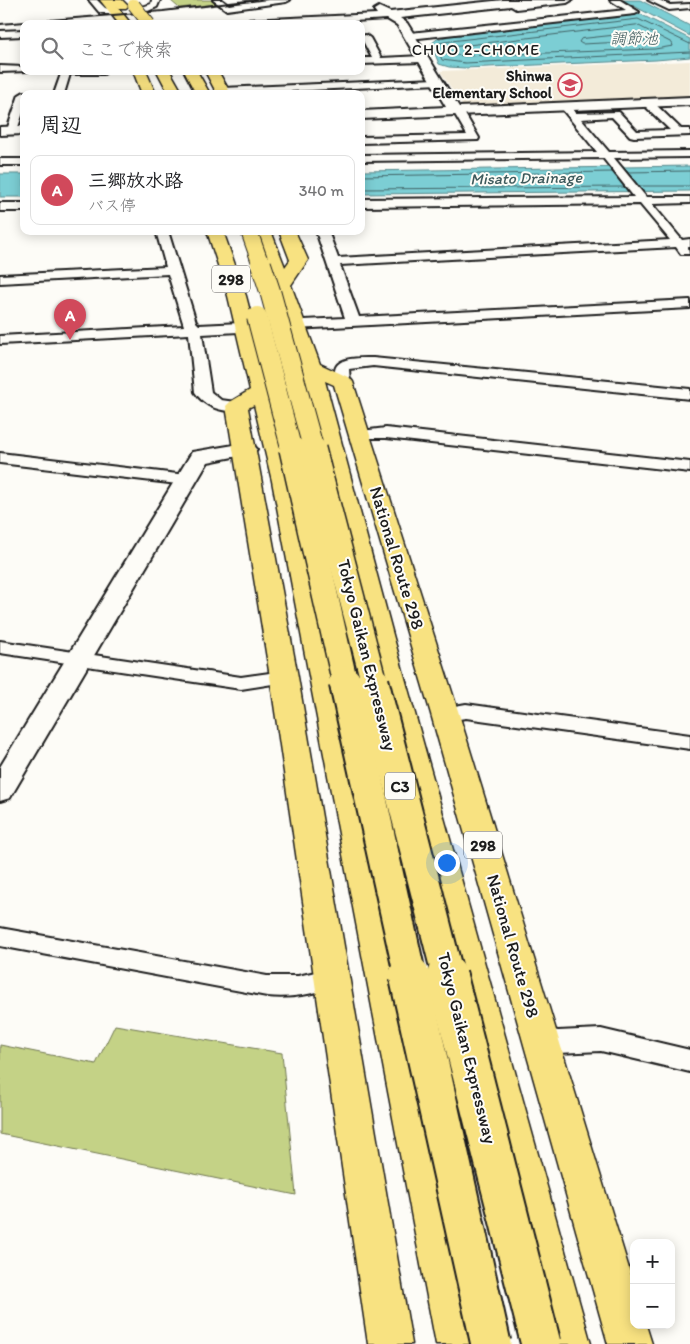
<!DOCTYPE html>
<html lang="ja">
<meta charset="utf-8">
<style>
:root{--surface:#fff;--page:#f6f6f6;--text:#202124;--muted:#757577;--line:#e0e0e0;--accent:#d1495b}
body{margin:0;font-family:Itim,"Klee One",sans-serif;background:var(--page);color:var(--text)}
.controls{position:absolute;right:15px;bottom:15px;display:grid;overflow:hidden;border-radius:10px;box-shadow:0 2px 12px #0003}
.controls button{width:45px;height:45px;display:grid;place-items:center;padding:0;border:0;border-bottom:1px solid var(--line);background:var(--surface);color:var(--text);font:25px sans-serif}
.you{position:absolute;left:446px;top:862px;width:18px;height:18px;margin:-12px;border:4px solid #fff;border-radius:50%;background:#1a73e8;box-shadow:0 0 0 8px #1a73e833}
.badge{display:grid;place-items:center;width:32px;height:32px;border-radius:50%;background:var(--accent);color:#fff;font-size:16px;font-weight:700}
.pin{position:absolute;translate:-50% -41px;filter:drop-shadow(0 1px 2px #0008)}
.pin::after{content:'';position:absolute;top:26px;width:18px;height:15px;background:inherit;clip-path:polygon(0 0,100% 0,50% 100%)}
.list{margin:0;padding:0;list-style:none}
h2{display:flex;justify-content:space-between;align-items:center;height:65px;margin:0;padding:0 20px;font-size:21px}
h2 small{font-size:16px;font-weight:400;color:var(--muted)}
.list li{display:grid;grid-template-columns:32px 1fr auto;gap:15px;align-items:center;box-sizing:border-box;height:70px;margin:0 10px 10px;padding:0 10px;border:1px solid var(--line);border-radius:10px}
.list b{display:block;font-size:19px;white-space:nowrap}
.list p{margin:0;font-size:16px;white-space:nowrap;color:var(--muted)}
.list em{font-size:16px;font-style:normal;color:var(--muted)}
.icon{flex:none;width:28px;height:28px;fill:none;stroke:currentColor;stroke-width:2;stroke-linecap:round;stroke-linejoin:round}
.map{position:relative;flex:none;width:690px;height:1344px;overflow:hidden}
.search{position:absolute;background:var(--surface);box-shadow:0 2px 12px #0003;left:20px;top:20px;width:345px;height:55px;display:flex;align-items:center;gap:12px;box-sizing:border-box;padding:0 18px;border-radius:10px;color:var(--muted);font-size:19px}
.panel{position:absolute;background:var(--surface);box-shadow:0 2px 12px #0003;left:20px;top:90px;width:345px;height:145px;border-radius:10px}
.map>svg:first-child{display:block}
.built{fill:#f3ebd9}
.green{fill:#c4d286;stroke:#707751}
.water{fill:#7cced4;stroke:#56878a}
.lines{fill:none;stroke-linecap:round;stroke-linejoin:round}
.shore{stroke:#426366;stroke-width:1}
.minor-casing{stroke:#1c1c1c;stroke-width:4}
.tertiary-casing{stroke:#1c1c1c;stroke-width:4}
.trunk-casing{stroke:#1c1c1c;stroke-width:3}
.motorway-casing{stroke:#1c1c1c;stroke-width:3}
.minor{fill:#fdfcf7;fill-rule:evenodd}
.tertiary{fill:#fdfcf7;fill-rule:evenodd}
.trunk{fill:#f8e281;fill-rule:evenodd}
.motorway{fill:#f8e281;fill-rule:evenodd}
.rail{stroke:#1c1c1c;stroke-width:2}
.motorway-bridge-far5-casing{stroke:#1c1c1c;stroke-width:14;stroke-linecap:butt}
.motorway-bridge-far4-casing{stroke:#1c1c1c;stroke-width:18;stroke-linecap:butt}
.motorway-bridge-far3-casing{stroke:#1c1c1c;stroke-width:22;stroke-linecap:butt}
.motorway-bridge-far2-casing{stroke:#1c1c1c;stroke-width:28;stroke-linecap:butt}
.motorway-bridge-far1-casing{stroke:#1c1c1c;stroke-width:35;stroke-linecap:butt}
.motorway-bridge-casing{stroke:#1c1c1c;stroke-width:43;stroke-linecap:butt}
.motorway-bridge-far5{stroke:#f8e281;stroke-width:12}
.motorway-bridge-far4{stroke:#f8e281;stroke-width:16}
.motorway-bridge-far3{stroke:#f8e281;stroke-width:20}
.motorway-bridge-far2{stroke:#f8e281;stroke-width:25}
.motorway-bridge-far1{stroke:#f8e281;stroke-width:31}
.motorway-bridge{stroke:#f8e281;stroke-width:39}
.labels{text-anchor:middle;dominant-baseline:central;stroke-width:4;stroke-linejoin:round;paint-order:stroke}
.far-poi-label{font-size:15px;font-weight:bold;fill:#1c1c1c;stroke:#fdfcf7;text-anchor:end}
.far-water-label{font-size:16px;font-style:italic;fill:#3e5a5c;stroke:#fdfcf7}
.far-neighbourhood-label{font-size:16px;letter-spacing:1px;fill:#1c1c1c;stroke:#fdfcf7}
.shield{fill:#fdfcf7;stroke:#605f5e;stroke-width:1}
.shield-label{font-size:16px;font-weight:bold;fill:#1c1c1c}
.street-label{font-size:18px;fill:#1c1c1c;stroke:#fdfcf7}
</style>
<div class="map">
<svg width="690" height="1344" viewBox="0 0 690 1344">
<rect width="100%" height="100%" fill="#fdfcf7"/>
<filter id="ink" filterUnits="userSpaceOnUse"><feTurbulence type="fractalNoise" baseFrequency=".02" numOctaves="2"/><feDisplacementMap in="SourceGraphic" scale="10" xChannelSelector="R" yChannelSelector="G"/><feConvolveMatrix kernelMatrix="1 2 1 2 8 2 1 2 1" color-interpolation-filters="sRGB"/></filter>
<g filter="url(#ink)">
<polygon class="built" points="690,61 690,98 464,108 440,71"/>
<g class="green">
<polygon points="170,0 213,0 218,4 179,8"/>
<polygon points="115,1025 282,1053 296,1195 0,1134 0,1045 96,1064"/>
</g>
<g class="water">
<polygon points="623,0 640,0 690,26 690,36"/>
<polygon points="640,14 690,39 690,57 656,60 465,68 449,67 439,64 431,44 437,39 450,36"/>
<polygon points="690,166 690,191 361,194 361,171"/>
<rect x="0" y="174" width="24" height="23"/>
</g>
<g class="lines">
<g class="shore">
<polygon points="637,25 672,43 673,46 655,49 465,56 446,54 446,48 452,47"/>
<polygon points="636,33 645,38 645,41 582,44 579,42 581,39"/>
<polyline points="690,44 638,19 451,41 439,43 437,47 442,60 465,63 690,52"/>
<polyline points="627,172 690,171"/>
<polyline points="361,176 613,172"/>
<polyline points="639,186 690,186"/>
<polyline points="361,189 624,187"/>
</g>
<g class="minor-casing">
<g id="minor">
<polygon points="89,0 97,0 105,8 121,13 117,15 99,12"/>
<polygon points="152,0 160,0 157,7 148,11 142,11 142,7 151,4"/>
<polygon points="213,0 222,0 229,5 268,0 290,0 286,2 227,10"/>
<polygon points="610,0 620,0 639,12 635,14 410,39 406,36 410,33 626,10"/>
<polygon points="648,0 659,0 670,5 690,4 690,8 669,10"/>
<polygon points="366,35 370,38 381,58 422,56 427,59 422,62 361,64 361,58 372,58 363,41 361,42 361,36"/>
<polygon points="0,66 24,67 24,71 28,71 0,72"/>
<polygon points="53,71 108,71 104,74 70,74 64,94 54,94 61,74"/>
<polygon points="436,79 441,82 439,84 227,94 220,93 218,91 223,88"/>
<polygon points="24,92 28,94 24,94 24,110 17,130 12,133 8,132 7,130 19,95"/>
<path d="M648,100L652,101L681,129H690V135L634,137L630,136L612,117L581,119L609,152L690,151V157L614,158L646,197H690V203L652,204L682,240L690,239V247H688L689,254H681L676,247L340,265L359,317L690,300V308L202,334L211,392L221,400L242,403L245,406L242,409C225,414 205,408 195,392L189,334L0,344V336L184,326L168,274L0,283V275L166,267L156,231H168L196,322L199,325L345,318L316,231H328L338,258L670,240L640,204L361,207V199L634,197L603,158L361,161V155L597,152L562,109V105H570L576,113L619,112L637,131L670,130L644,105V101Z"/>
<polygon points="458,108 462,109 479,138 478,140 361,143 361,137 467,135 453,111"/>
<rect x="0" y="159" width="24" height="6"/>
<rect x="0" y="203" width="24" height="8"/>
<path d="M373,358L690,389V399L373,366L349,369L350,382L348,385H338C335,381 335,378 335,373C334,356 361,358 373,358Z"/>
<polygon points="386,428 690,462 690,472 386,438 353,438 351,435 353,432"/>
<polygon points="0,453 186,475 192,476 194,480 192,484 186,485 0,463"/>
<polygon points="0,641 241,677 284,671 291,673 294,677 291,681 241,689 0,653"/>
<polygon points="466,704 690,735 690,749 466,718 445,721 438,719 435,714 438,709"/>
<path d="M0,928L267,976H298L333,968L342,971L346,978L342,985C317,993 293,999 267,996L0,946Z"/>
<polygon points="540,1027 558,1031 601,1029 690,1050 690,1072 601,1051 558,1053 531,1046 527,1038 531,1030"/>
</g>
</g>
<g class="tertiary-casing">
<g id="tertiary">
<polygon points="503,0 572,0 567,3 516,9 511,6 400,18 407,23 459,107 690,97 690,105 361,119 361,111 446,107 397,25 387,19 303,24 222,24 227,21 377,14 374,10 379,7 390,12"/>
<polygon points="24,30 24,36 0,37 0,31"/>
<polygon points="24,126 24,134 0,135 0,127"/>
<polygon points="246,443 253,445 257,449 253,453 208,462 10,798 0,801 0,767 189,457 192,452"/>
</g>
</g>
<g class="trunk-casing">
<g id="trunk">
<polygon points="100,0 112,0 131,24 119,24"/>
<polygon points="133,71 146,71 156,94 142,94"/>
<polygon points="184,71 197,71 210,94 196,94"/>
<polygon points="205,71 218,71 231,94 217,94"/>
<polygon points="207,231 223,231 246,296 294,481 480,1344 436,1344 272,481 254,405 248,408 298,677 412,1344 368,1344 270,677 226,406 230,402 250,390 228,296"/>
<polygon points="255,231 271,231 285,267 290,260 279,231 295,231 308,260 291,285 320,364 350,378 353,382 459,714 634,1285 634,1325 646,1325 652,1344 608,1344 431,714 334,385 325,381 393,635 591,1344 547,1344 367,635 301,367"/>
</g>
</g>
<g class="motorway-casing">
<g id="motorway">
<polygon points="110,0 122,0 128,6 126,8 118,8"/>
<polygon points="157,71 170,71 183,94 169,94"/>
</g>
</g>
<use href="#minor" class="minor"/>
<use href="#tertiary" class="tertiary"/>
<use href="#trunk" class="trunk"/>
<use href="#motorway" class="motorway"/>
<polyline class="rail" points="0,24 163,11 255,0"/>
<g class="motorway-bridge-far5-casing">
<polyline id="motorway-bridge-far5" points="134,5 149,24"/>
</g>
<g class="motorway-bridge-far4-casing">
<polyline id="motorway-bridge-far4" points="249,231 261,265"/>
</g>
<g class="motorway-bridge-far3-casing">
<g id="motorway-bridge-far3">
<polyline points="261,264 270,291 314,451"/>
<polyline points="257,317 292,451"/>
</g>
</g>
<g class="motorway-bridge-far2-casing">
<g id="motorway-bridge-far2">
<polyline points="292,449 345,683"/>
<polyline points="313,449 374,683"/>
</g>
</g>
<g class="motorway-bridge-far1-casing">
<g id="motorway-bridge-far1">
<polyline points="345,682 410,976"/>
<polyline points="373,682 448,976"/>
</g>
</g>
<g class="motorway-bridge-casing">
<g id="motorway-bridge">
<polyline points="409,975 491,1344"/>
<polyline points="447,975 541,1344"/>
</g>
</g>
<use href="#motorway-bridge-far5" class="motorway-bridge-far5"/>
<use href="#motorway-bridge-far4" class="motorway-bridge-far4"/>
<use href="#motorway-bridge-far3" class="motorway-bridge-far3"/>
<use href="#motorway-bridge-far2" class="motorway-bridge-far2"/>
<use href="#motorway-bridge-far1" class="motorway-bridge-far1"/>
<use href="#motorway-bridge" class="motorway-bridge"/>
</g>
</g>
<defs>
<g id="school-ring" transform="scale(1.25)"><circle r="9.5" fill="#fdfcf7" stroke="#d1495b" stroke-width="1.5"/><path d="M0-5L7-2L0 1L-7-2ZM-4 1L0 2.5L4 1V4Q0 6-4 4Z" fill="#d1495b"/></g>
</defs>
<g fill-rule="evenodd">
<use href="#school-ring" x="570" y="85"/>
</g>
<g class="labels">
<g class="far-poi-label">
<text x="552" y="76">Shinwa<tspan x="552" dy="17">Elementary School</tspan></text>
</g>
<g class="far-water-label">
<text x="634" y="38">調節池</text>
<text transform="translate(526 178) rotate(-1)">Misato Drainage</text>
</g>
<g class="far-neighbourhood-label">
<text x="476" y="49">CHUO 2-CHOME</text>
</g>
<g class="shield">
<rect x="212" y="265.5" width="38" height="27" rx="4"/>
<rect x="385" y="772.5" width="30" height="27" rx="4"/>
<rect x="464" y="831.5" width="38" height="27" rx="4"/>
</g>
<g class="shield-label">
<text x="231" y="279">298</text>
<text x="400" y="786">C3</text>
<text x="483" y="845">298</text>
</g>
<g class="street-label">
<text transform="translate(397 558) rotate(73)">National Route 298</text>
<text transform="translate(367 655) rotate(76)">Tokyo Gaikan Expressway</text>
<text transform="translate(513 946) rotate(74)">National Route 298</text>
<text transform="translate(467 1048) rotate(76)">Tokyo Gaikan Expressway</text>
</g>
</g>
</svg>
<div class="controls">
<button>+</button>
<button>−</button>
</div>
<div class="you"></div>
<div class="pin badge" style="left:70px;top:340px">A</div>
<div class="search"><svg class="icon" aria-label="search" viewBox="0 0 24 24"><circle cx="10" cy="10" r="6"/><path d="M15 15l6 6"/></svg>ここで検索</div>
<section class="panel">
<h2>周辺<small></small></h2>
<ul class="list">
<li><span class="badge">A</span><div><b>三郷放水路</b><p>バス停</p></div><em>340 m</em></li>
</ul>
</section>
</div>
